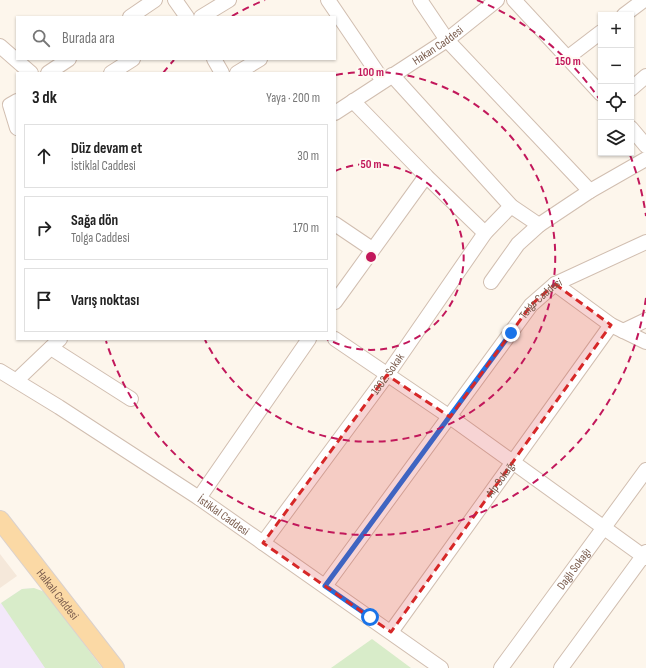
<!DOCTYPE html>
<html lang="tr">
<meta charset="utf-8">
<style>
:root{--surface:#fff;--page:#f6f6f6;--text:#222;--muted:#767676;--line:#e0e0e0}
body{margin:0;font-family:"Sofia Sans Condensed",sans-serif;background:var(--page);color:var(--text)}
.controls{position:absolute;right:12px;top:12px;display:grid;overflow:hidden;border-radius:0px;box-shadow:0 1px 3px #0004}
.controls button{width:36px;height:36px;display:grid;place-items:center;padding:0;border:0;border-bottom:1px solid var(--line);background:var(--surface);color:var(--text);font:20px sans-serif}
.stop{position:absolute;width:12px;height:12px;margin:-9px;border:3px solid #1a73e8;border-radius:50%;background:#fff}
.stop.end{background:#1a73e8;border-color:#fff;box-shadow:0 1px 4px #0008}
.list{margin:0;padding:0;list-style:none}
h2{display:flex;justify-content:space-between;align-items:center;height:52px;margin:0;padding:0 16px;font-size:17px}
h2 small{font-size:13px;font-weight:400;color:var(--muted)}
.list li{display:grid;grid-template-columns:26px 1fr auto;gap:12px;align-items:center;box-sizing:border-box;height:64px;margin:0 8px 8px;padding:0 8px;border:1px solid var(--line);border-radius:0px}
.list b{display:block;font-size:15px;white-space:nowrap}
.list p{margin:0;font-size:13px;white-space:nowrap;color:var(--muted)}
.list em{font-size:13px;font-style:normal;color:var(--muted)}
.icon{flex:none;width:22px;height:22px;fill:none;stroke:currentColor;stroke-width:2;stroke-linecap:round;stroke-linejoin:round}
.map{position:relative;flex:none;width:646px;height:668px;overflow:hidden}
.search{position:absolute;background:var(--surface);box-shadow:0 1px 3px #0004;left:16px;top:16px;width:320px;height:44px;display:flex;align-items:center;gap:10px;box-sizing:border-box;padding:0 14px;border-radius:0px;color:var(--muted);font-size:15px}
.panel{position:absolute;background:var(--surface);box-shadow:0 1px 3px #0004;left:16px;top:72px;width:320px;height:268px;border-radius:0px}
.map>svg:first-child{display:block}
.residential{fill:#f5e8da}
.education{fill:#f3e8fa}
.green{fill:#d8ecc9}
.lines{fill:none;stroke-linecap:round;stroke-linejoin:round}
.minor-casing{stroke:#d1beb0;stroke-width:16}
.major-casing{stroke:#dad1cd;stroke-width:20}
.minor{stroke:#fff;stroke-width:14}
.major{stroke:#fbd9a5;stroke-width:18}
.route{stroke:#1a73e8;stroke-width:5}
.marked{fill:#d62828;fill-opacity:0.2;stroke:#d62828;stroke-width:3;stroke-dasharray:8 5;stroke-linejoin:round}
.ring{fill:none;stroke:#c2185b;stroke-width:2;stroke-dasharray:7 5}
.labels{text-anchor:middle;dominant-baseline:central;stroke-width:4;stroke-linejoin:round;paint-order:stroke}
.street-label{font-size:12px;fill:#7a5c4d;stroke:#fffaf3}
.centre{fill:#c2185b;stroke:#fffaf3;stroke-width:2}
.ring-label{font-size:12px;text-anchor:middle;font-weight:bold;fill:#c2185b;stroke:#fffaf3;stroke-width:4;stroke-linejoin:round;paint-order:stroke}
</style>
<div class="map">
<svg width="646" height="668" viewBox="0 0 646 668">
<rect width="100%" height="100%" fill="#fdf6ec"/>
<polygon class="residential" points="0,554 17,576 0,588"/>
<polygon class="education" points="34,588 102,668 0,668 0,604 22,589"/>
<g class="green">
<polygon points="34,588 45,592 102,668 45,668 1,603 22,589"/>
<polygon points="372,639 411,668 331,668"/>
</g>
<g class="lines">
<g class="minor-casing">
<g id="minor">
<polyline points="175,0 187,17"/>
<polyline points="328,0 383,81"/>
<polyline points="420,0 447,40 590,191"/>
<polyline points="514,0 601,94"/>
<polyline points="624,15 644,0"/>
<polyline points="130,17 155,0"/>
<polyline points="201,17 229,0"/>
<polyline points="0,46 31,73"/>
<polyline points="567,58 601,32"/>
<polyline points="214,59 222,73"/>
<polyline points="48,73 69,59"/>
<polyline points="111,73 133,59"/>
<polyline points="237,73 260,59"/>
<polyline points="392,75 511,206 539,225 590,191 646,159"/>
<polyline points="631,89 646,76"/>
<polyline points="17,101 10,105 17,128"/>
<polyline points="353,101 426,176 485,233"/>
<path id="s1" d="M335,113L447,40L497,0"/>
<polyline points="631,128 646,146"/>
<polyline points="335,224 372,249"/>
<polyline points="491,282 518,244 539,225"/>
<polyline points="555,284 611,325 646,342"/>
<polyline points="335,302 426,176"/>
<polyline points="623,331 646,320"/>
<polyline points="335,339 450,417 646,558"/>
<polyline points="51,348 131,399"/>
<path id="s2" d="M0,371L59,407L199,498L441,668"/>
<polyline points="17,380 60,339"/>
<polyline points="199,498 309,339"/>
<path id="s3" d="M263,543L387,375L485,233L511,206"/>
<path id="s4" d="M325,586L531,305L555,284L646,242"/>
<path id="s5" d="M391,632L611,325"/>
<path id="s6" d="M501,668L646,470"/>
<polyline points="561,668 646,552"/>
</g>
</g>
<g class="major-casing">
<g id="major">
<path id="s7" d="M0,520L115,668"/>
</g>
</g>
<use href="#minor" class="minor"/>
<use href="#major" class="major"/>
</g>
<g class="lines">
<polyline class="route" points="370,617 325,586 511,333"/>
</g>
<path class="marked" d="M555,284L611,325L391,632L263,543L387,375L450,417L531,305Z"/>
<g class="ring">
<path d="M335 171A93 93 0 1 1 327 339"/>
<path d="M336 75A185 185 0 1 1 205 340"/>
<path d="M646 298A278 278 0 0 1 106 341M163 73A278 278 0 0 1 174 60M232 16A278 278 0 0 1 265 0M477 0A278 278 0 0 1 600 100M630 155A278 278 0 0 1 646 216"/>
</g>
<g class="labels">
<g class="street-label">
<text stroke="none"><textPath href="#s1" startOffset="123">Hakan Caddesi</textPath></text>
<text stroke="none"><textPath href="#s4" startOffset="360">Tolga Caddesi</textPath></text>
<text stroke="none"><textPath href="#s3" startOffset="210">1302. Sokak</textPath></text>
<text stroke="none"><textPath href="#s5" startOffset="188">Alp Sokağı</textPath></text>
<text stroke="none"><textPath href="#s2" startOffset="266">İstiklal Caddesi</textPath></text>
<text stroke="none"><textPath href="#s6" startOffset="123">Dağlı Sokağı</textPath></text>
<text stroke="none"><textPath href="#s7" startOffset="94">Halkalı Caddesi</textPath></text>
</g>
</g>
<circle cx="371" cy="257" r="6" class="centre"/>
<g class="ring-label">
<text x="568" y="65">150 m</text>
<text x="371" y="76">100 m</text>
<text x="371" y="168">50 m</text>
</g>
</svg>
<div class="controls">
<button>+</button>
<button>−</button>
<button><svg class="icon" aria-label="locate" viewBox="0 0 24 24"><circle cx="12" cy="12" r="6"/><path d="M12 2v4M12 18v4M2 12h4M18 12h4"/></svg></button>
<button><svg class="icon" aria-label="layers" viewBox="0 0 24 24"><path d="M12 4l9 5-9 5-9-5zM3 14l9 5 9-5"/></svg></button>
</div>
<div class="stop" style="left:370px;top:617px"></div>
<div class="stop end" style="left:511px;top:333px"></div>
<div class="search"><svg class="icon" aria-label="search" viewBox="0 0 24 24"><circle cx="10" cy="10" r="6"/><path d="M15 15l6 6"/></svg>Burada ara</div>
<section class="panel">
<h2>3 dk<small>Yaya · 200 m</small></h2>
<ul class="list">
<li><svg class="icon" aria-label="ahead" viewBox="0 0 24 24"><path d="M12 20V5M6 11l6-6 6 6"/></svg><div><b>Düz devam et</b><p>İstiklal Caddesi</p></div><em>30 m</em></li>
<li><svg class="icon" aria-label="right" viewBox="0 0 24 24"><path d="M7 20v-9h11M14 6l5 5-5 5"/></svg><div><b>Sağa dön</b><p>Tolga Caddesi</p></div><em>170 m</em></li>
<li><svg class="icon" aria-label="arrive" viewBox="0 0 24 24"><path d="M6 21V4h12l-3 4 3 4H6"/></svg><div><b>Varış noktası</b></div></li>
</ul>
</section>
</div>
